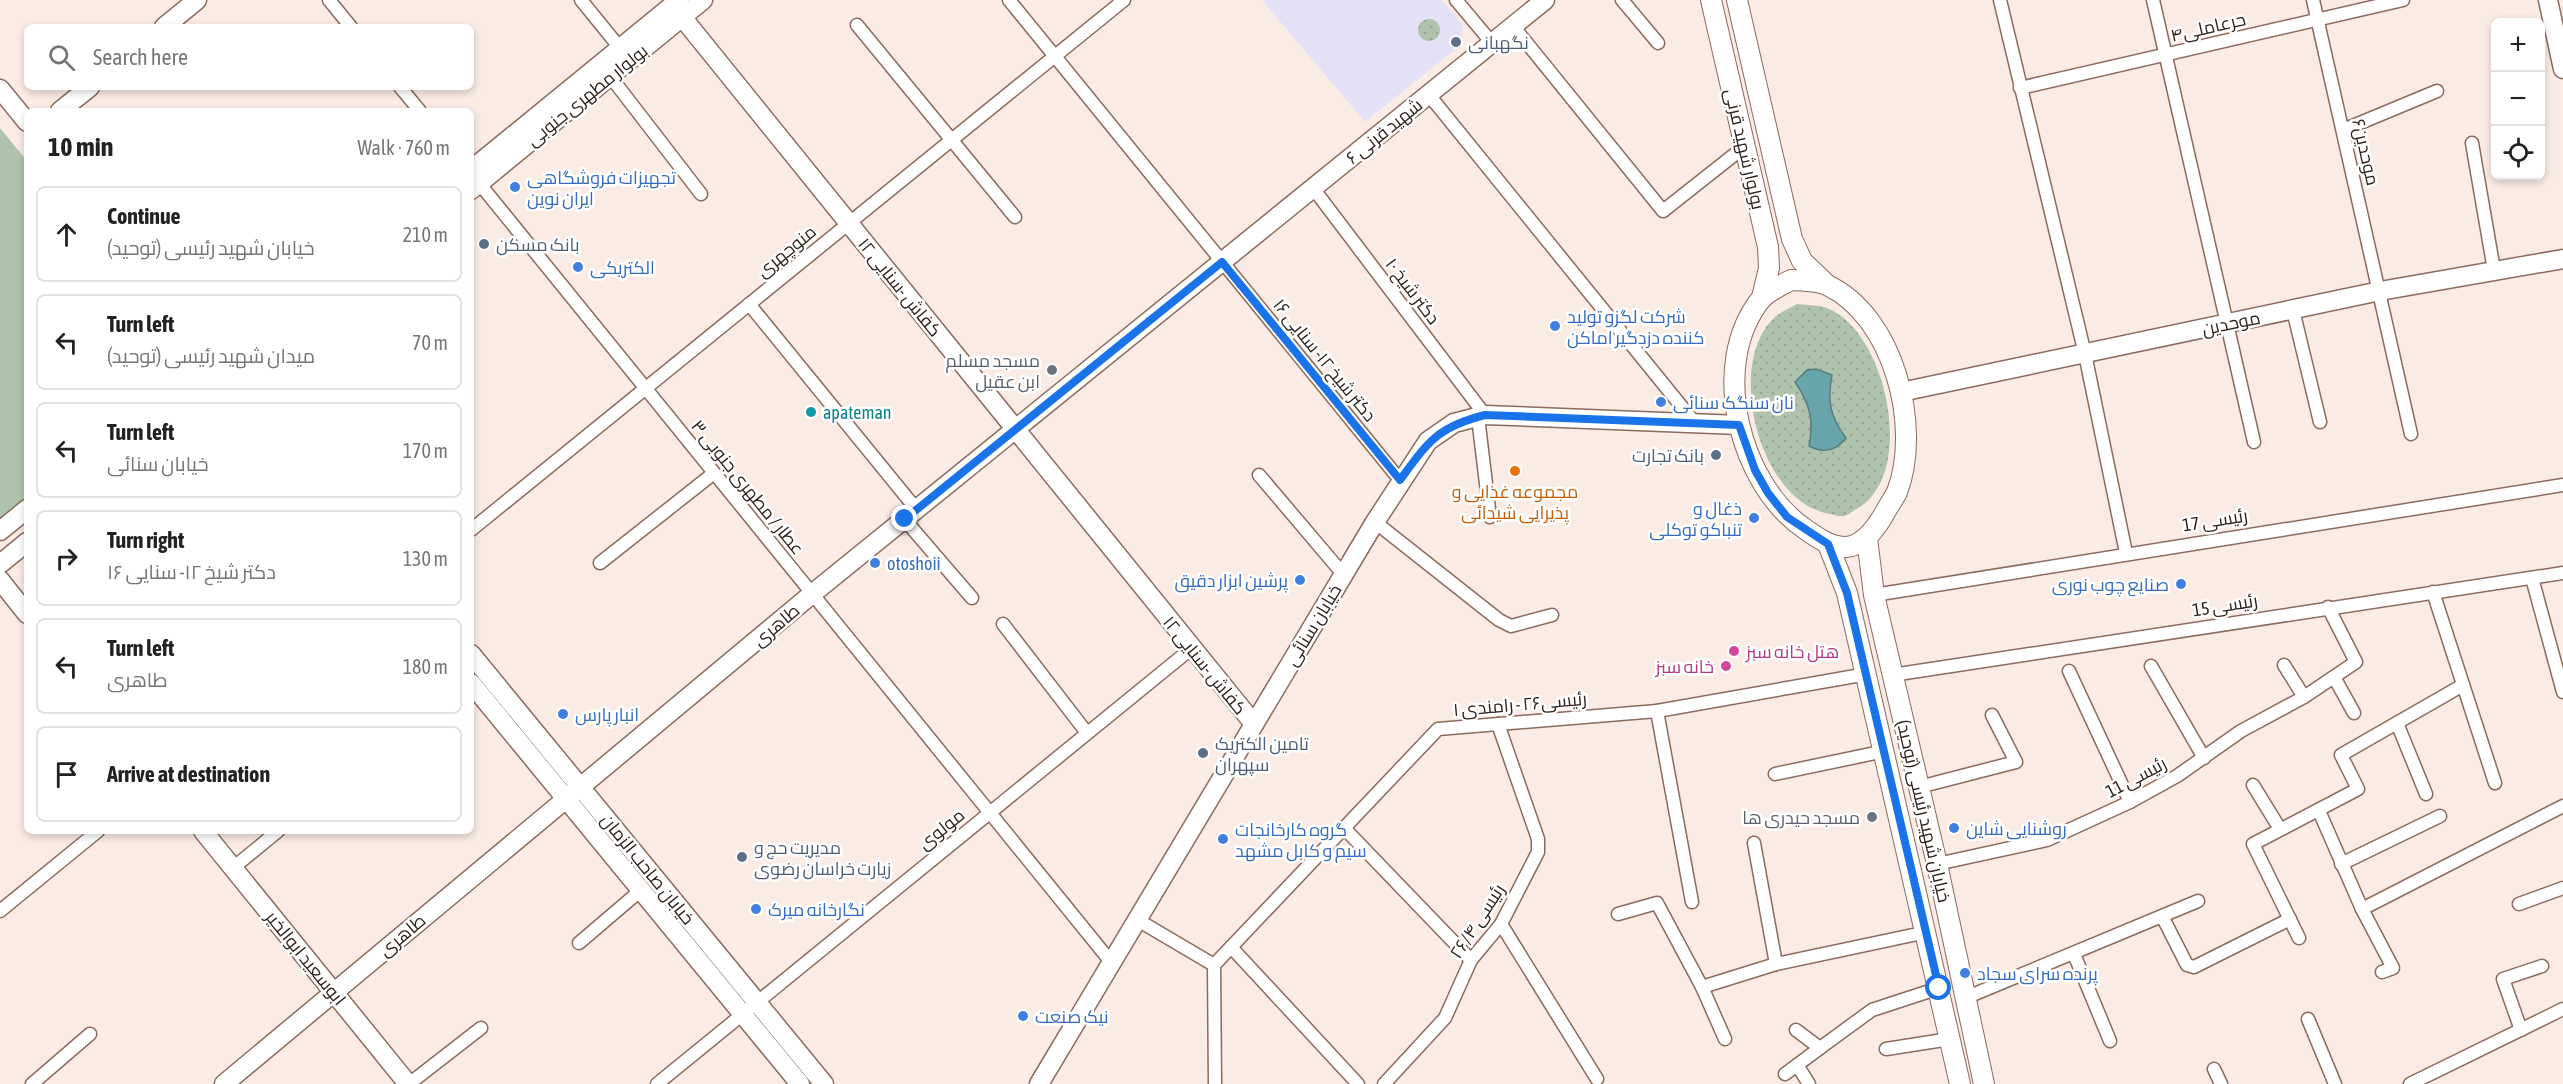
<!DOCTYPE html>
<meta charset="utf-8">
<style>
:root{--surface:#fff;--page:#f2f2f2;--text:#222;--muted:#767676;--line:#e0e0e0}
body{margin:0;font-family:"Asap Condensed",Cairo,sans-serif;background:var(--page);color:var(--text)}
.controls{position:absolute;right:18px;top:18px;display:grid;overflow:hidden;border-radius:9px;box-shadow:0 3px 9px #0003}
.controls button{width:54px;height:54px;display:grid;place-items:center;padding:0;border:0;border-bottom:2px solid var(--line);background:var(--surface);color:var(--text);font:30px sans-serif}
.stop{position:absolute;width:18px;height:18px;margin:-14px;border:4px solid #1a73e8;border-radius:50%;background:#fff}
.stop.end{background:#1a73e8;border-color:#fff;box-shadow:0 2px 6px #0008}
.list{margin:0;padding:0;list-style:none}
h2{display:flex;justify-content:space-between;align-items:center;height:78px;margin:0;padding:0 24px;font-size:26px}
h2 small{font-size:20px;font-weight:400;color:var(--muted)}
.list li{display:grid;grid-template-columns:39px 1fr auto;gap:18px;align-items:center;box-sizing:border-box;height:96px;margin:0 12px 12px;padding:0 12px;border:2px solid var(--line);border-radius:9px}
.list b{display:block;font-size:22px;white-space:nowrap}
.list p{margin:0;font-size:20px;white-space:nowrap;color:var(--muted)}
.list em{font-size:20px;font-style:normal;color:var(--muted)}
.icon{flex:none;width:33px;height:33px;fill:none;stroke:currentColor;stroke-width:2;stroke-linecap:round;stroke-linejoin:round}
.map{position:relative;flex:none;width:2563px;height:1084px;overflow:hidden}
.search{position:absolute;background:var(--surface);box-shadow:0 3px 9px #0003;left:24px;top:24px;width:450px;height:66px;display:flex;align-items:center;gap:15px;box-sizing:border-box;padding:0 21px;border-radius:9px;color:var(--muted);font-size:22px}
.panel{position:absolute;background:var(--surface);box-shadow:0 3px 9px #0003;left:24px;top:108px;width:450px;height:726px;border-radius:9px}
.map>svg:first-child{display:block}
.medical{fill:#e4e1f7}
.grass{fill:url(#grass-dots);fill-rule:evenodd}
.pitch{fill:#afc3ac}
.water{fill:#67a5aa;stroke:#567d7f;stroke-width:1.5}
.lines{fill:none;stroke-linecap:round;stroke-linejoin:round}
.street-casing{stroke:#8b6b5d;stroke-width:15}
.secondary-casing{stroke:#8b6b5d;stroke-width:21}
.primary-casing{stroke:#8b6b5d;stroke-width:22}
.street{stroke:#fff;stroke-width:12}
.secondary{stroke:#fff;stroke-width:18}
.primary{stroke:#fff;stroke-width:20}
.route{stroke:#1a73e8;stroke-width:8}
.service-dot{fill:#5c6f8a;stroke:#fff;stroke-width:2}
.shop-dot{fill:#3f7fe0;stroke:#fff;stroke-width:2}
.worship-dot{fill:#6b7280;stroke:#fff;stroke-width:2}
.culture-dot{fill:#0f9aa8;stroke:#fff;stroke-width:2}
.food-dot{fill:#e8710a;stroke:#fff;stroke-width:2}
.hotel-dot{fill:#d1479c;stroke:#fff;stroke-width:2}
.labels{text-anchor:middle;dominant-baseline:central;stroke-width:5;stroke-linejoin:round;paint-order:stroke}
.street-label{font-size:18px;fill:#2e211b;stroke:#fff}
.service-label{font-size:18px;fill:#4e5e75;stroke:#fff;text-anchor:start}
.shop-label{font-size:18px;fill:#366cbe;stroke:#fff;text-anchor:start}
.worship-label{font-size:18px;fill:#5b616d;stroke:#fff;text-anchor:end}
.culture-label{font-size:18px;fill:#0d838f;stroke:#fff;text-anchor:start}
.food-label{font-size:18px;fill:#c56008;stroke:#fff}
.hotel-label{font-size:18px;fill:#b23c85;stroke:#fff;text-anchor:start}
</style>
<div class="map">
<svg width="2563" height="1084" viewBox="0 0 2563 1084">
<defs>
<pattern id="grass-dots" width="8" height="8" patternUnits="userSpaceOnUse" patternTransform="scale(1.5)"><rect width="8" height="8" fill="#afc3ac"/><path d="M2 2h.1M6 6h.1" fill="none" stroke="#97a793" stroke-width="1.8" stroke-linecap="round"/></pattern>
</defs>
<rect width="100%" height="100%" fill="#faebe4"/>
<polygon class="medical" points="1262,0 1442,0 1463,25 1462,44 1365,122"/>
<g class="grass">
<circle cx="1429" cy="30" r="11"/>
<path d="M1797,304C1805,305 1816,305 1824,307C1886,327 1917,470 1860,507C1855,509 1849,515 1844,516C1841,517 1834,515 1831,514C1760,505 1724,365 1774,318C1780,312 1790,308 1797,304ZM1827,397L1832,420L1846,438C1834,450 1825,454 1809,446L1813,423L1808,401Z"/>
</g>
<polygon class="pitch" points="0,128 27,161 27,504 0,526"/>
<path class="water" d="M1816,369L1832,375C1827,402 1830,416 1846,438C1836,451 1824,454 1809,446C1814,420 1810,404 1795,382L1807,370Z"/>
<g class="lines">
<g class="street-casing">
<g id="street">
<polyline points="329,0 351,27"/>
<polyline points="581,0 620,48"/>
<polyline points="1009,0 1400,480"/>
<polyline points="1456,0 1492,43"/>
<polyline points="1622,0 1658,43"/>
<polyline points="2000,0 2085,354 2126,553"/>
<polyline points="2153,0 2254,442"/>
<polyline points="2313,0 2411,434"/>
<polyline points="857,25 1015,217"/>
<polyline points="1513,26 1663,211 1744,147"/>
<polyline points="610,76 701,194"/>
<polyline points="400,87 420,111"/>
<polyline points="2020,88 2403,0"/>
<polyline points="1429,95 1695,423"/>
<polyline points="2343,130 2437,91"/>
<polyline points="2472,143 2494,270"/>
<polyline points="479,183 1111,962"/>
<polyline points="1313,188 1485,415"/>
<polyline points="749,304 917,510"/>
<polyline points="2293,310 2320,422"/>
<polyline points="1478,417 1490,517"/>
<polyline points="1259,475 1343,574"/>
<polyline points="905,520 972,598"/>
<polyline points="1375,522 1499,620 1511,626 1552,615"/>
<polyline points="471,530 1124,0"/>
<polyline points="600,563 714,473"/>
<polyline points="2532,578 2563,692"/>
<polyline points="2433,592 2495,783"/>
<polyline points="1874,595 2563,485"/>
<polyline points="1003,624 1087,733"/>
<polyline points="2284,665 2304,697"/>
<polyline points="2151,666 2204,758"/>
<polyline points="2069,671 2130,802"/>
<polyline points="1892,675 2563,573"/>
<polyline points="2334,677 2354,713"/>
<polyline points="1657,711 1692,902"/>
<polyline points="2397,723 2426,794"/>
<polyline points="1775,774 1885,751"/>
<polyline points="2253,785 2280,829"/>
<polyline points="1919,787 2016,762 1992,715"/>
<polyline points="2319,811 2362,909 2393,968 2382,972"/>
<polyline points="1344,828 1471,960"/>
<polyline points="1754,843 1776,964"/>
<polyline points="1937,864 2047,840 2130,802 2177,776 2241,731 2304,697 2356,662 2328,607"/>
<polyline points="2341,864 2440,816"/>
<polyline points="233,868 278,831"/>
<polyline points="2519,904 2563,888"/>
<polyline points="2362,909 2563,806"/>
<polyline points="0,911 98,831"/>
<polyline points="1618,914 1657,903 1702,987"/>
<polyline points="2162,916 2187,965 2194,967 2290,919"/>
<polyline points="1136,919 1214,965"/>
<polyline points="1501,924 1597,1079"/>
<polyline points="2299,938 2253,844 2358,789 2341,755 2463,685"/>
<polyline points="579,943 641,890"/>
<polyline points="1231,947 1358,1084"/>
<polyline points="2074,954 2110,1041"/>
<polyline points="1214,965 1438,729 1657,711 1867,674"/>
<polyline points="1214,965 1215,1084"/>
<polyline points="1965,998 2198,901"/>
<polyline points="2308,1019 2335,1084"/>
<polyline points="1796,1030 1820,1048 1872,1010 1939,988"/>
<polyline points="2521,1030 2503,979 2542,966"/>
<polyline points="1725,1039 1702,987 1776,964 1927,932"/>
<polyline points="1886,1049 1950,1039"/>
<polyline points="1797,1065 1809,1084"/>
<polyline points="2214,1069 2221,1084"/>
<polyline points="1785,1074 1820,1048"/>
<polyline points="32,1084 90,1034"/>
<polyline points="409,1084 481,1028"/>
<polyline points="657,1084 1192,648"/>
<polyline points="1384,1084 1445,1018 1471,960 1501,924 1538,852 1538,839 1498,724"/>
<polyline points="2410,1084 2563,1009"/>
</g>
</g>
<g class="secondary-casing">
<g id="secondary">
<polyline points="2548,0 2563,69"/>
<polyline points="682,17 1254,724"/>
<polyline points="164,27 197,0"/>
<polyline points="0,89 27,122"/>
<polyline points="60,111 90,87"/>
<polyline points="471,170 679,0"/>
<polyline points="471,190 703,0"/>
<polyline points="1901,392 2380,291 2563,259"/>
<polyline points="0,531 27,509"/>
<polyline points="0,564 27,542"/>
<polyline points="0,580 27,614"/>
<polyline points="471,654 824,1084"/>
<polyline points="471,683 800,1084"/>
<polyline points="203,831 408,1084"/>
<polyline points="224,1084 812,594 1545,0"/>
<polyline points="1039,1084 1375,522 1428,441 1454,423 1485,415 1739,425"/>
</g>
</g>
<g class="primary-casing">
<g id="primary">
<polyline points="1711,0 1768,247 1769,268 1762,298"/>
<polyline points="1737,0 1792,239 1802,261 1826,284"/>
<path d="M1791,280C1802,281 1817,280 1827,285C1894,316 1922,427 1897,492C1893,500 1887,508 1883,516C1875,529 1863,546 1846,547C1830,547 1818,538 1805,529C1740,485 1708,365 1761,299C1768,291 1782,285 1791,280Z"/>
<polyline points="1867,538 1874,595 1937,864 1984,1084"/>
<polyline points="1828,544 1847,593 1960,1084"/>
</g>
</g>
<use href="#street" class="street"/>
<use href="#secondary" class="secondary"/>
<use href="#primary" class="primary"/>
</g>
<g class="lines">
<path class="route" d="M905,519L1222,262L1400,480C1428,442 1437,427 1485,415L1739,425L1755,470L1768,493L1787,517L1828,544L1847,593L1939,988"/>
</g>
<g class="service-dot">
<circle cx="1456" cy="42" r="6"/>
<circle cx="484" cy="244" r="6"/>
<circle cx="1716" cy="455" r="6"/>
<circle cx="1203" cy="753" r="6"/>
<circle cx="742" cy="857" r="6"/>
</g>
<g class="shop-dot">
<circle cx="515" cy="187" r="6"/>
<circle cx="578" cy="267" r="6"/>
<circle cx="1555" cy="326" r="6"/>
<circle cx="1661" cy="402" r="6"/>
<circle cx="1754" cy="518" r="6"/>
<circle cx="875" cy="563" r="6"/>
<circle cx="1300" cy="580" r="6"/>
<circle cx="2181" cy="584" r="6"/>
<circle cx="563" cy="714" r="6"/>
<circle cx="1954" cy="828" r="6"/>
<circle cx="1223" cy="839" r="6"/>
<circle cx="756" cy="909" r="6"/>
<circle cx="1965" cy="973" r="6"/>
<circle cx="1023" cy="1016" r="6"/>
</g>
<g class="worship-dot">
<circle cx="1052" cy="370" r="6"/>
<circle cx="1872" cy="817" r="6"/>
</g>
<circle class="culture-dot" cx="811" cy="412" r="6"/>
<circle class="food-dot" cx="1515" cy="471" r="6"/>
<g class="hotel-dot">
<circle cx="1734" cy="651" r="6"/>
<circle cx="1726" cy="666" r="6"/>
</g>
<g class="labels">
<g class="street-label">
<text transform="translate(2208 27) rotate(-13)">حرعاملی۴</text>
<text transform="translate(587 95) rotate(-39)">بولوار مطهری جنوبی</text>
<text transform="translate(1384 131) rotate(-39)">شهید قرنی ۶</text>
<text transform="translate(1745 149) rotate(77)">بولوار شهید قرنی</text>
<text transform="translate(2366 152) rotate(77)">موحدین۶</text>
<text transform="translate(786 251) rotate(-39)">منوچهری</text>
<text transform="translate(900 287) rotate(51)">کفاش -سنایی ۱۲</text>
<text transform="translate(1413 291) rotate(53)">دکتر شیخ ۱۰</text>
<text transform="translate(2231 323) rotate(-12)">موحدین</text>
<text transform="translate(1325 360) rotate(51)">دکتر شیخ ۱۲- سنایی ۱۶</text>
<text transform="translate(748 487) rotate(51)">عطار / مطهری جنوبی ۳</text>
<text transform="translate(2215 520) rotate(-9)">رئیسی 17</text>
<text transform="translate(2225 605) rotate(-9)">رئیسی 15</text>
<text transform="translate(776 625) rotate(-40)">طاهری</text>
<text transform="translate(1313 625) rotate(-59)">خیابان سنائی</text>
<text transform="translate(1205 665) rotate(51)">کفاش -سنایی ۱۲</text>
<text transform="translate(1520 704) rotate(-5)">رئیسی۲۶ - رامندی ۱</text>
<text transform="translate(2136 777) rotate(-28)">رئیسی 11</text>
<text transform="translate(1924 811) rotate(77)">خیابان شهید رئیسی (توحید)</text>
<text transform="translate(941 829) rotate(-39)">مولوی</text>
<text transform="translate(648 869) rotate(51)">خیابان صاحب الزمان</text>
<text transform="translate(1477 921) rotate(-57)">رئیسی ۲۶/۴</text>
<text transform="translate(402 935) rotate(-40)">طاهری</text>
<text transform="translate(306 958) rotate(51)">ابوسعید ابوالخیر</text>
</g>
<g class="service-label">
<text x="1468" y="42">نگهبانی</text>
<text x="496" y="244">بانک مسکن</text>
<text x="1704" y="455" text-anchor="end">بانک تجارت</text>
<text x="1215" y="743">تامین الکتریک<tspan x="1215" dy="21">سپهران</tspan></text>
<text x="754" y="847">مدیریت حج و<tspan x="754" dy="21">زیارت خراسان رضوی</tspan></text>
</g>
<g class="shop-label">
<text x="527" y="177">تجهیزات فروشگاهی<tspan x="527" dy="21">ایران نوین</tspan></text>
<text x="590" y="267">الکتریکی</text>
<text x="1567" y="316">شرکت لگزو تولید<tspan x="1567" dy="21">کننده دزدگیر اماکن</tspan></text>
<text x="1673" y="402">نان سنگک سنائی</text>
<text x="1742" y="508" text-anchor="end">ذغال و<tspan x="1742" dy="21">تنباکو توکلی</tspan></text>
<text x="887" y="563">otoshoii</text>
<text x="1288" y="580" text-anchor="end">پرشین ابزار دقیق</text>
<text x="2169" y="584" text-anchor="end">صنایع چوب نوری</text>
<text x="575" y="714">انبار پارس</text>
<text x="1966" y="828">روشنایی شاین</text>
<text x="1235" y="829">گروه کارخانجات<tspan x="1235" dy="21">سیم و کابل مشهد</tspan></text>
<text x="768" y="909">نگارخانه میرک</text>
<text x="1977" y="973">پرنده سرای سجاد</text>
<text x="1035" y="1016">نیک صنعت</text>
</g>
<g class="worship-label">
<text x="1040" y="360">مسجد مسلم<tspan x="1040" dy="21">ابن عقیل</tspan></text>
<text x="1860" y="817">مسجد حیدری ها</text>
</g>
<g class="culture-label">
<text x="823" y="412">apateman</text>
</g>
<g class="food-label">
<text x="1515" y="491">مجموعه غذایی و<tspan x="1515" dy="21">پذیرایی شیدائی</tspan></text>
</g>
<g class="hotel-label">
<text x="1746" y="651">هتل خانه سبز</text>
<text x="1714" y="666" text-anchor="end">خانه سبز</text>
</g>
</g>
</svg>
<div class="controls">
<button>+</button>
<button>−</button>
<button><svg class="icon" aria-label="locate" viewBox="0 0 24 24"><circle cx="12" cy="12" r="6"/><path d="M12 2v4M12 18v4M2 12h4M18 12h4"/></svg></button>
</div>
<div class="stop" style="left:1939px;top:988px"></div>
<div class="stop end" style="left:905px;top:519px"></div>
<div class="search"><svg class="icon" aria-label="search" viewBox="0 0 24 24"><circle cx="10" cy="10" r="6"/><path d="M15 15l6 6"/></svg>Search here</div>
<section class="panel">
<h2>10 min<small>Walk · 760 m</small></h2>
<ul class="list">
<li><svg class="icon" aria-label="ahead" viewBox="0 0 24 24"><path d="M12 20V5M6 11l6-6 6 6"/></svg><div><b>Continue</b><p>خیابان شهید رئیسی (توحید)</p></div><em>210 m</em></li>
<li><svg class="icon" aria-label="left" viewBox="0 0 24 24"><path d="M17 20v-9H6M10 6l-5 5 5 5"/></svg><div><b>Turn left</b><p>میدان شهید رئیسی (توحید)</p></div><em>70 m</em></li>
<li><svg class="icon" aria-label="left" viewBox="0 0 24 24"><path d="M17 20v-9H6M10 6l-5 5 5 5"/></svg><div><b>Turn left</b><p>خیابان سنائی</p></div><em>170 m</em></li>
<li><svg class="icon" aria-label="right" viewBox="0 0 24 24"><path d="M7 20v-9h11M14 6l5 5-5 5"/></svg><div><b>Turn right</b><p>دکتر شیخ ۱۲- سنایی ۱۶</p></div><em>130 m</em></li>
<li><svg class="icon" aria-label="left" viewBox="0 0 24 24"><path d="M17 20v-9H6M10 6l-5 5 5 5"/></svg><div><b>Turn left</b><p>طاهری</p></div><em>180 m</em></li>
<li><svg class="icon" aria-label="arrive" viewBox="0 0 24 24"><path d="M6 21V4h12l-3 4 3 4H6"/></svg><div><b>Arrive at destination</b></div></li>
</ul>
</section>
</div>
